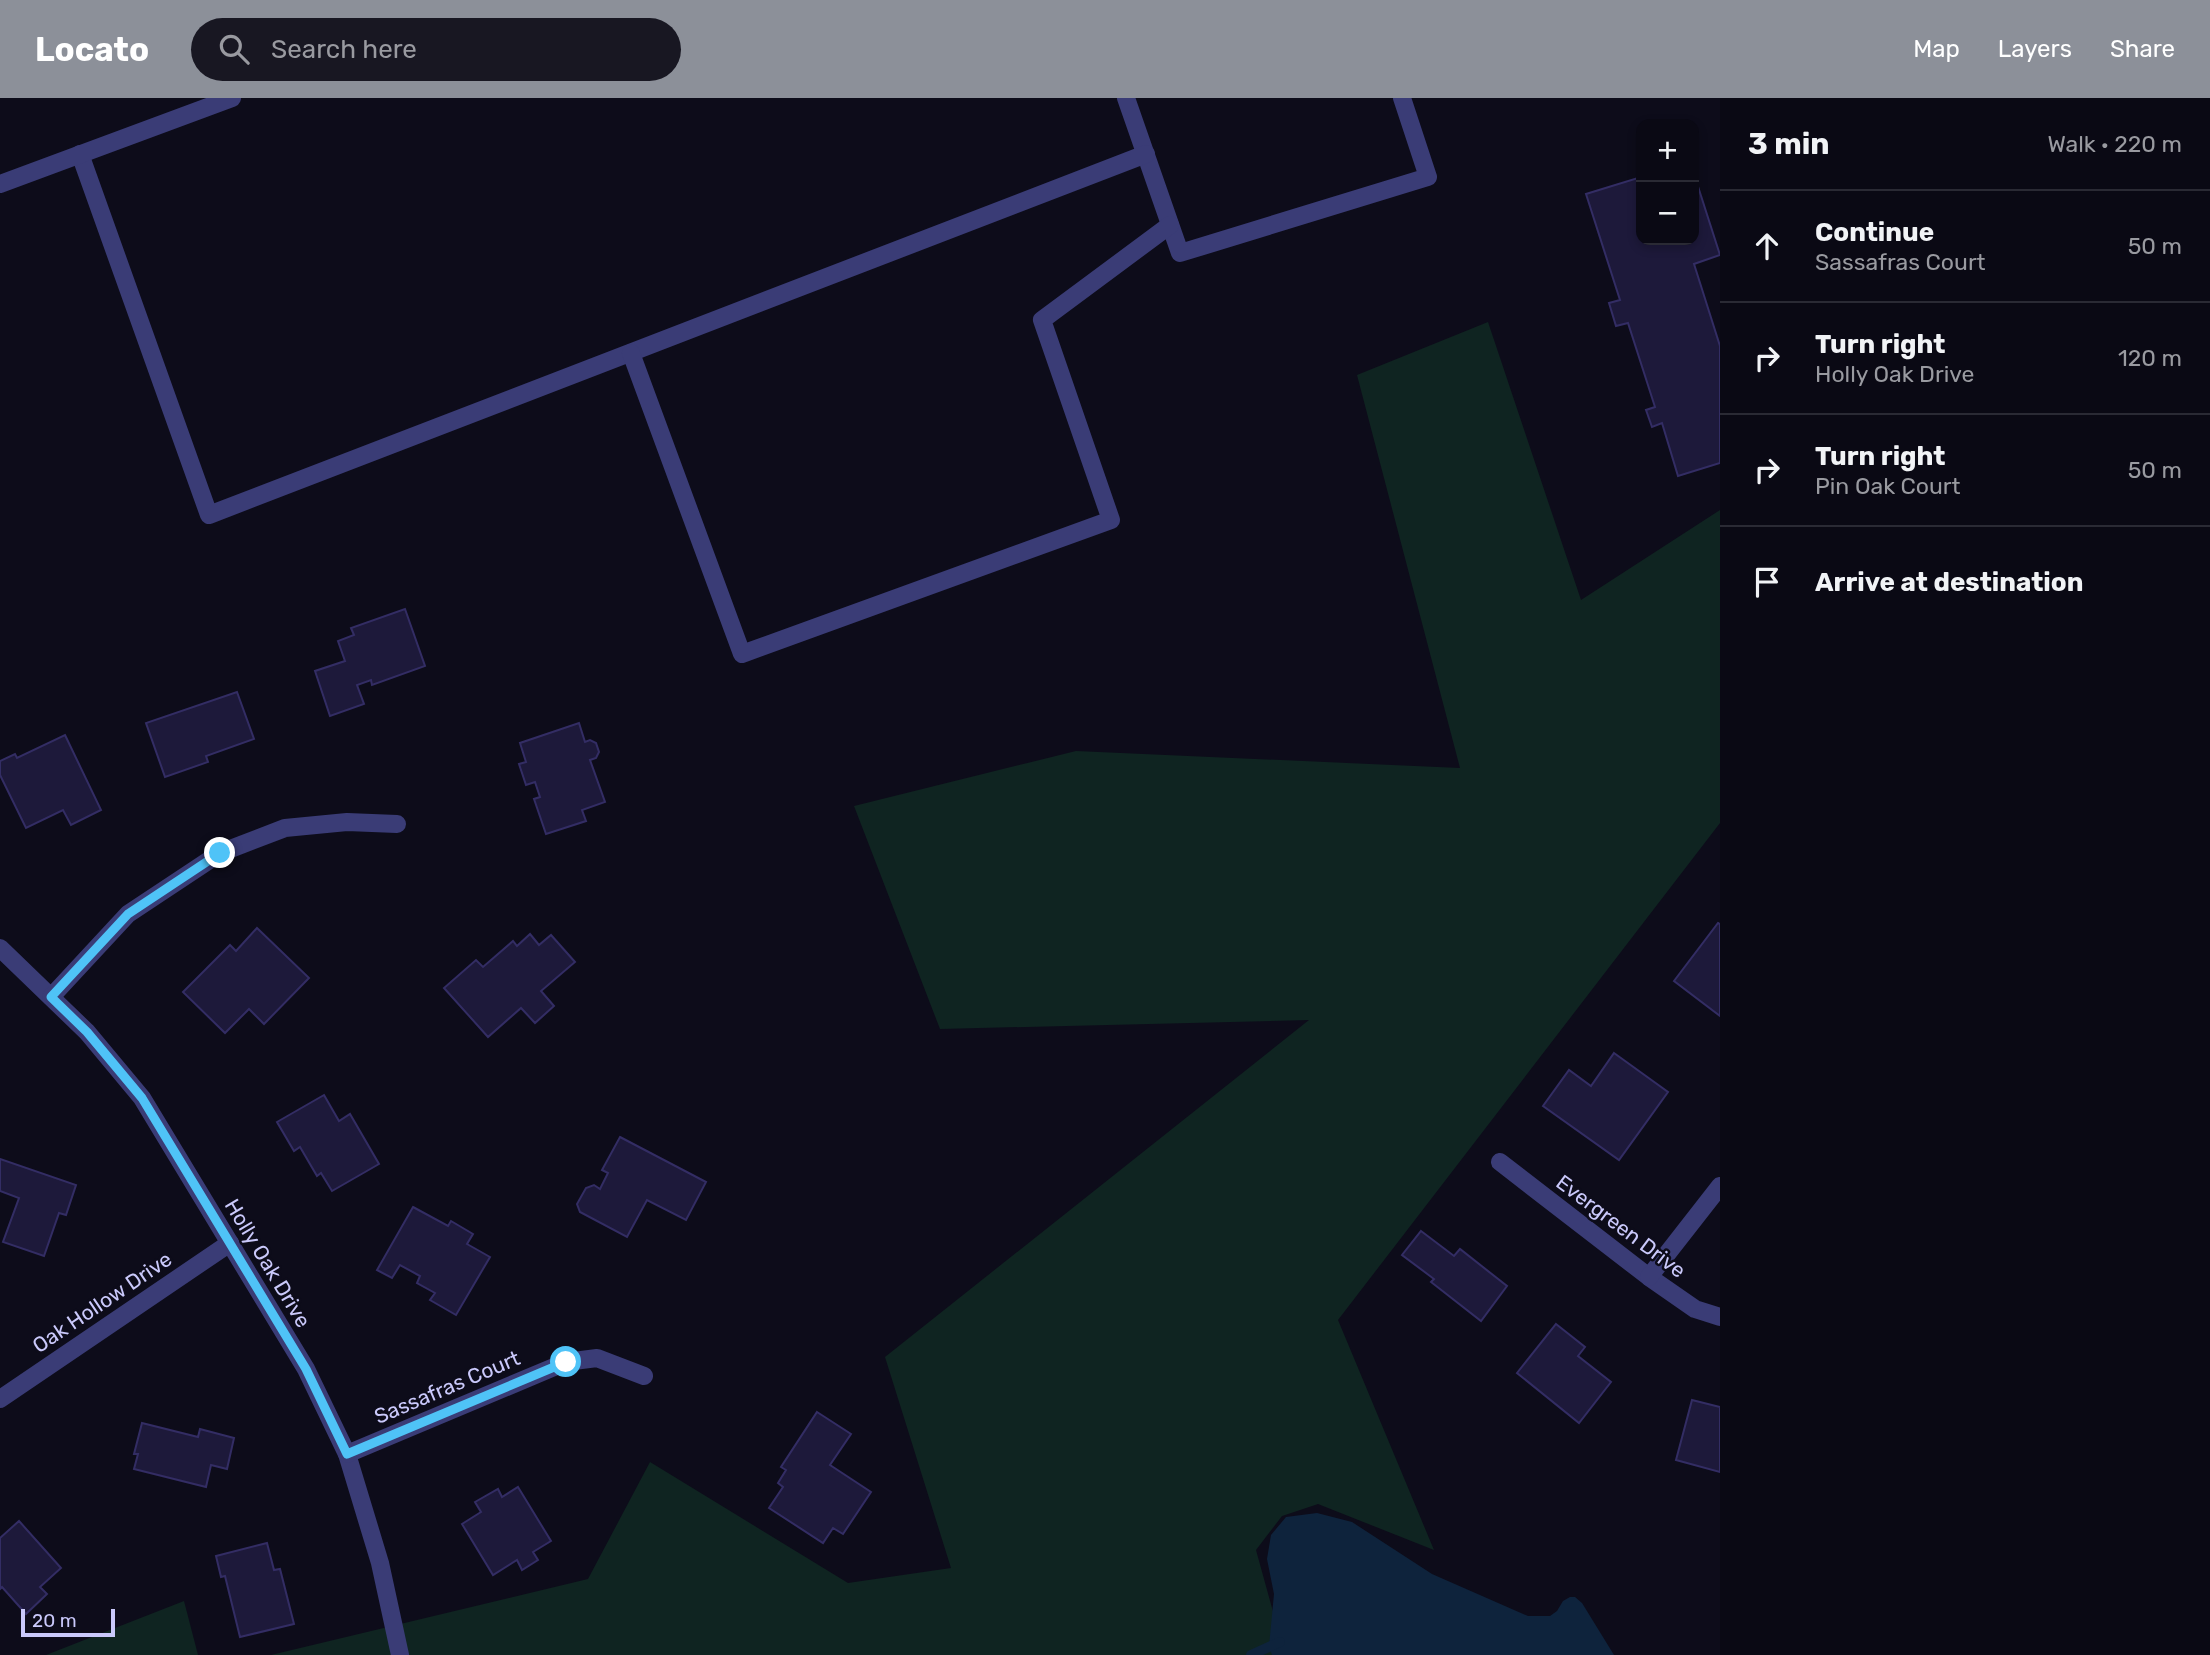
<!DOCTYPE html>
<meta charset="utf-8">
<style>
:root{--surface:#0a0914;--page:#181722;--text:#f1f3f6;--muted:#999aa0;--line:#2a2a34;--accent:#8c9099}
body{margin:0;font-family:Rubik,sans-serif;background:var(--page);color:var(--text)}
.controls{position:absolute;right:21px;top:21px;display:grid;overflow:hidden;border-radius:14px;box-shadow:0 4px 10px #0003}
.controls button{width:63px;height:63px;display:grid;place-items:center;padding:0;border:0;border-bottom:2px solid var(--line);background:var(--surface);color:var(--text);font:35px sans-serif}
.scale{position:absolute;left:21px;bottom:18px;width:94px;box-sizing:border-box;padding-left:7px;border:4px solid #cac9fb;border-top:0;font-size:19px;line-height:24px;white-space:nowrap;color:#cac9fb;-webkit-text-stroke:5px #0d0c1a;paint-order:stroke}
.stop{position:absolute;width:21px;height:21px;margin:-16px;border:5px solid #4fc3f7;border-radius:50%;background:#fff}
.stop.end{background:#4fc3f7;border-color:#fff;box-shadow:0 2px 7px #0008}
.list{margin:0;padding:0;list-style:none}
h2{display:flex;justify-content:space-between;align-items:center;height:91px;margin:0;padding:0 28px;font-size:30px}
h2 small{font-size:23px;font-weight:400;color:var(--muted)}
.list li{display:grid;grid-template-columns:46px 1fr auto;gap:21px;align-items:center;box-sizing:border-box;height:112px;padding:0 28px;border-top:2px solid var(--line)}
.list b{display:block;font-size:26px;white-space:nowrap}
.list p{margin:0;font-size:23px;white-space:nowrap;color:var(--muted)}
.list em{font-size:23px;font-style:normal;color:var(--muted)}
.icon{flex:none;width:38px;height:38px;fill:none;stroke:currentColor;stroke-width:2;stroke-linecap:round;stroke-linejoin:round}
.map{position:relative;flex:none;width:1720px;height:1557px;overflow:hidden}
header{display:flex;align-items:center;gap:42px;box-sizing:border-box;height:98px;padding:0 35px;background:var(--accent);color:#fff}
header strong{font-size:33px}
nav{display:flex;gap:38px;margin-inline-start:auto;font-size:24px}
.search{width:490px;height:63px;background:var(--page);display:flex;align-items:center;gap:18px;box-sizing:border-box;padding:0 24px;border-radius:38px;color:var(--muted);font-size:26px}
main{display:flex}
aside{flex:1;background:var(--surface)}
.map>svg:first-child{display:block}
.green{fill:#0f2421}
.water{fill:#0e233c}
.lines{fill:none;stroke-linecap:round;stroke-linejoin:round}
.stream{stroke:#0e233c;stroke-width:10}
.building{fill:#1d193a;stroke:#332d64;stroke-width:2}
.lane{stroke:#3a3c76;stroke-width:18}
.street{stroke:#3a3c76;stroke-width:18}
.route{stroke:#4fc3f7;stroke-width:9}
.labels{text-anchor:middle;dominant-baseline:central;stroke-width:5;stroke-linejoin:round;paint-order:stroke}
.street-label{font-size:21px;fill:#cac9fb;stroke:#0d0c1a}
</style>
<header>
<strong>Locato</strong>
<div class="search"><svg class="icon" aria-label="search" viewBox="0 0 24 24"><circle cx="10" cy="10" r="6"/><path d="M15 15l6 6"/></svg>Search here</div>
<nav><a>Map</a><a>Layers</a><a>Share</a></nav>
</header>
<main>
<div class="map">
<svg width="1720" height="1557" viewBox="0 0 1720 1557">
<rect width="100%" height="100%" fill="#0d0c1a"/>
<g class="green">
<polygon points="1488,224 1581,502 1720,412 1720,725 1338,1222 1434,1452 1318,1406 1282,1418 1256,1452 1285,1557 271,1557 588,1481 650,1364 848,1485 951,1470 885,1259 1309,922 940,931 854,708 1076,653 1460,670 1357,277"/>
<polygon points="184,1503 198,1557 46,1557"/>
</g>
<polygon class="water" points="1317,1415 1352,1424 1432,1476 1528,1518 1550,1518 1557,1513 1563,1503 1570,1499 1575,1499 1582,1505 1614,1557 1272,1557 1269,1548 1274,1496 1267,1461 1271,1437 1286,1419"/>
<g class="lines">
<polyline class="stream" points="1251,1557 1280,1544"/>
</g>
<g class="building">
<polygon points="1694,76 1720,157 1694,166 1720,248 1720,365 1678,378 1662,325 1652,329 1646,312 1655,309 1628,225 1616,228 1609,205 1620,202 1586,96 1641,79 1641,142 1694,142"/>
<polygon points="405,511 425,568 372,587 371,582 357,587 364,606 330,618 315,573 345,563 338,543 354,537 351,530"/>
<polygon points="237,594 254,641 206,658 208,664 165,679 146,625"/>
<polygon points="579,625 585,644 590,642 596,645 599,654 596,660 590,662 605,704 582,712 586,723 546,736 534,701 540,699 535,684 526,687 519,666 526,664 520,645"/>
<polygon points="65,637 101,712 71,727 63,712 26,730 0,677 0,663 15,656 17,660"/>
<polygon points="1718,825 1720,826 1720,918 1674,883"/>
<polygon points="257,830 309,880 264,926 249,911 225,935 183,894 230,847 236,853"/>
<polygon points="530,836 539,847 551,837 575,864 541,893 554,908 535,925 521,910 488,939 444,890 476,862 483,869 513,843 517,848"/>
<polygon points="1614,955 1668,994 1619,1062 1543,1008 1569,972 1591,988"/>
<polygon points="324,997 339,1023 350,1016 379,1066 332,1093 321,1075 317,1078 300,1049 294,1053 277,1024"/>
<polygon points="620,1039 706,1084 686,1122 647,1102 627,1139 580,1114 577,1106 586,1090 594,1087 600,1091 608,1075 602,1072"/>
<polygon points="0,1061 76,1087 66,1117 59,1115 44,1158 3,1144 19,1100 0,1093"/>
<polygon points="413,1109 448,1128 451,1123 473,1136 467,1146 490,1159 456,1217 430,1202 435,1195 417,1185 420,1178 400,1167 392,1180 377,1172"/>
<polygon points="1421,1133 1454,1158 1460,1151 1507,1188 1481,1223 1431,1184 1434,1181 1402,1157"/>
<polygon points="1556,1226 1585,1249 1578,1258 1611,1284 1579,1325 1517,1275"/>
<polygon points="1692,1302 1720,1309 1720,1374 1676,1362"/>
<polygon points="817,1314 851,1336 830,1367 871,1394 843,1436 833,1430 823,1445 769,1410 783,1389 778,1385 786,1372 781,1369"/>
<polygon points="142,1325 198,1339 200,1331 234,1340 227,1371 211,1367 206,1389 134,1371 138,1356 134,1356"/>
<polygon points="518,1389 551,1443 533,1454 538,1462 522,1472 517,1462 493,1477 462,1426 481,1414 475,1404 498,1391 502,1399"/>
<polygon points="19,1423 61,1470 40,1489 47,1496 26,1516 2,1489 0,1491 0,1440"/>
<polygon points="267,1445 274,1472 280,1471 294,1526 240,1539 225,1478 221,1479 216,1458"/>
</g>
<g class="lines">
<g class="lane">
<polyline points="1126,0 1180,155 1428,79 1402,0"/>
<polyline points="80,56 209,417 1146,56"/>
<polyline points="631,255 742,556 1111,422 1042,222 1170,127"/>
</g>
<g class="street">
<polyline points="0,86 232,0"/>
<polyline points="0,850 87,934 142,1000 306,1271 347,1356 380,1465 400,1557"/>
<polyline points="51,899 128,816 220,755 285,730 347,724 397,726"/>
<polyline points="1500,1064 1649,1179 1695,1211 1720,1219"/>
<polyline points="1649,1179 1720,1088"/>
<polyline points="0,1301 230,1145"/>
<polyline points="347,1356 566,1264 597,1260 644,1278"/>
</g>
</g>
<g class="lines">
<polyline class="route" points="220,755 128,816 51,899 87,934 142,1000 306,1271 347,1356 566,1264"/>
</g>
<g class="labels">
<g class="street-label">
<text transform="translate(1621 1128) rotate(37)">Evergreen Drive</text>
<text transform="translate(268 1165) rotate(59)">Holly Oak Drive</text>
<text transform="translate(102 1204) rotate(-34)">Oak Hollow Drive</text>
<text transform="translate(447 1289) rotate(-23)">Sassafras Court</text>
</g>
</g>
</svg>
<div class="controls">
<button>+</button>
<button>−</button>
</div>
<div class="scale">20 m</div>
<div class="stop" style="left:566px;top:1264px"></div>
<div class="stop end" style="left:220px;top:755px"></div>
</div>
<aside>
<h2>3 min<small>Walk · 220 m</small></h2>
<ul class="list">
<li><svg class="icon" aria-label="ahead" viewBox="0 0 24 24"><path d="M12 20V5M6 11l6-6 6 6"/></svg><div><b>Continue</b><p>Sassafras Court</p></div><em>50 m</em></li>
<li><svg class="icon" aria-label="right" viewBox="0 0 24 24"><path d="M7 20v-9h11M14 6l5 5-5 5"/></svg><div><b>Turn right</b><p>Holly Oak Drive</p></div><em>120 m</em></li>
<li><svg class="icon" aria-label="right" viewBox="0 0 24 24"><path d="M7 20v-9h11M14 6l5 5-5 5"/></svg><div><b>Turn right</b><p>Pin Oak Court</p></div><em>50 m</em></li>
<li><svg class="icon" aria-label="arrive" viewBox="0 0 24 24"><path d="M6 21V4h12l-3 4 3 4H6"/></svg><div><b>Arrive at destination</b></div></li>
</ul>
</aside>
</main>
